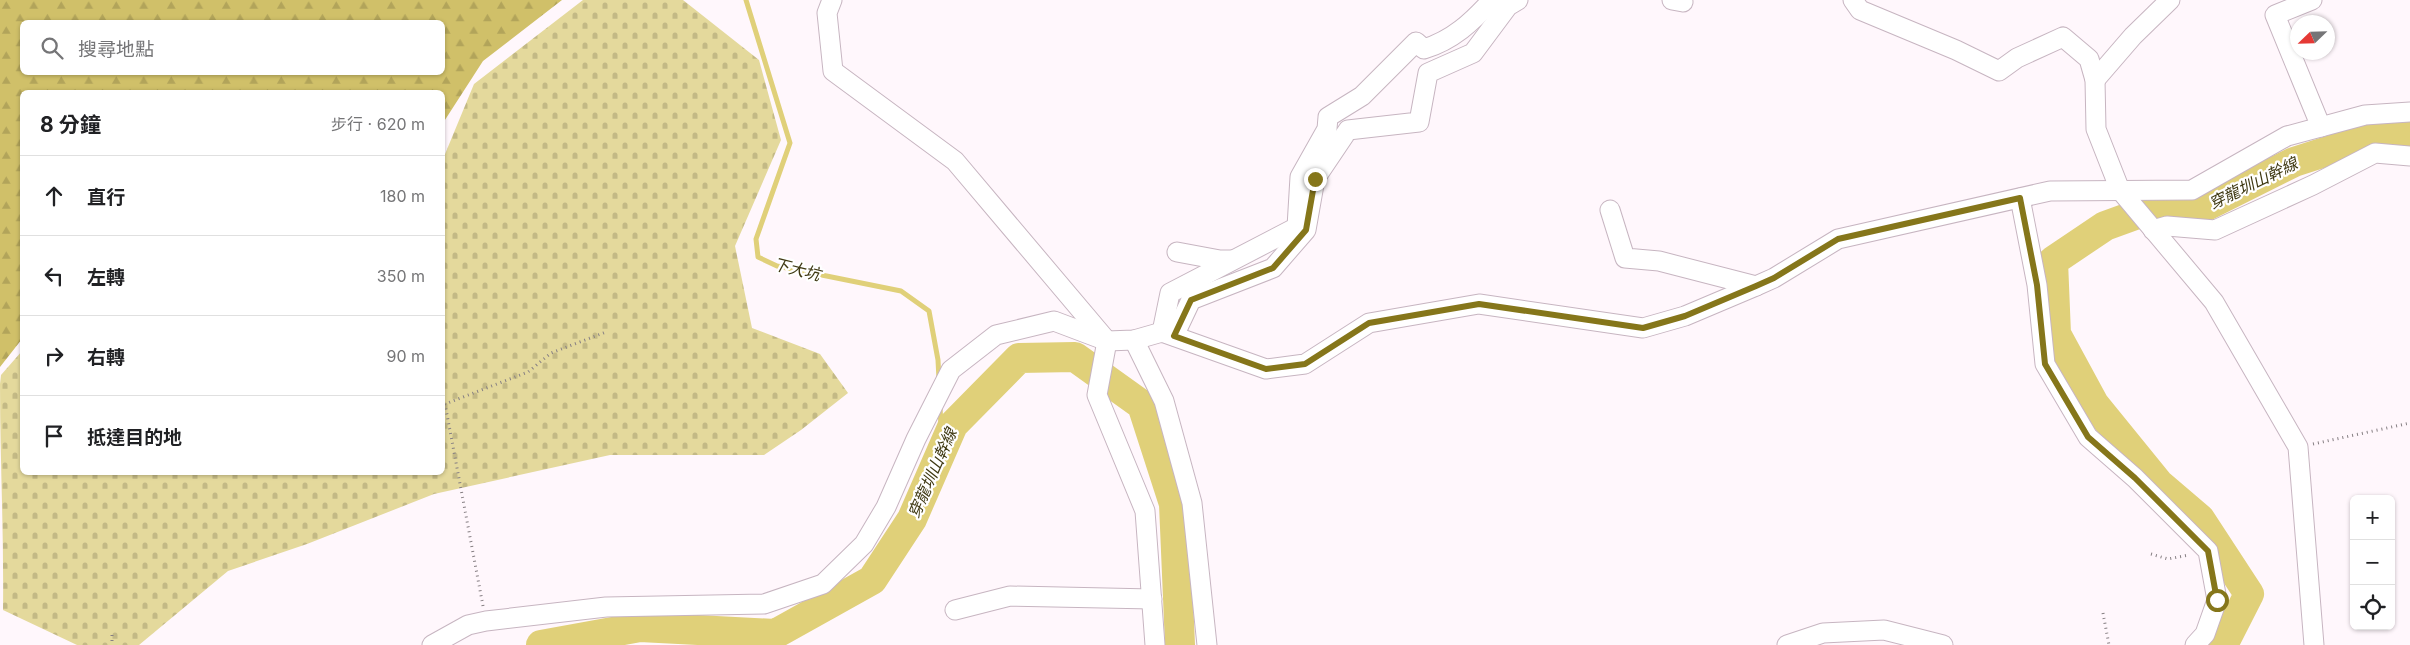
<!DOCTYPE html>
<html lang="zh-TW">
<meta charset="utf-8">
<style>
:root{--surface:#fff;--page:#f6f6f6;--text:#202124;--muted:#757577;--line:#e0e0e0}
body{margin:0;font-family:Inter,"Noto Sans TC",sans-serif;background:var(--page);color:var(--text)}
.controls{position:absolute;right:15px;bottom:15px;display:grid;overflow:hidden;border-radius:8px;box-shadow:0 1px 4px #0004}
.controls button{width:45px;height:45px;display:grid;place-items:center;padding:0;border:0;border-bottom:1px solid var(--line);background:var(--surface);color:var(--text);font:25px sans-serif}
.compass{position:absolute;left:2290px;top:15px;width:45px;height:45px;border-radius:50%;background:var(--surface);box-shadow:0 1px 4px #0004;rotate:247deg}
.stop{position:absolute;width:15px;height:15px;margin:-11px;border:4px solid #85761a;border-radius:50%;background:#fff}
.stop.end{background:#85761a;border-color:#fff;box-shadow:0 1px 5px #0008}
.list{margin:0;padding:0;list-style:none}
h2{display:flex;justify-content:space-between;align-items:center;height:65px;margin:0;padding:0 20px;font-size:21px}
h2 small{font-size:16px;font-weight:400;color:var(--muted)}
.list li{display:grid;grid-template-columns:32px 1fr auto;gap:15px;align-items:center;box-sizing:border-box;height:80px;padding:0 20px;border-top:1px solid var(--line)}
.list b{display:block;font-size:19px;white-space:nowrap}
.list em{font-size:16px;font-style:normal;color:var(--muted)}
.icon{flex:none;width:28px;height:28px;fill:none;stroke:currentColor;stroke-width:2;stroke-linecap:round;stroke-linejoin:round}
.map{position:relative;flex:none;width:2410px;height:645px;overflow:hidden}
.search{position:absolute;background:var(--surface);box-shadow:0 1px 4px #0004;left:20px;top:20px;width:425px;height:55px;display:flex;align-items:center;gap:12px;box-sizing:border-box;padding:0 18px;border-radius:8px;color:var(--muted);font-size:19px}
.panel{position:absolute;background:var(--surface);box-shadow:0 1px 4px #0004;left:20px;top:90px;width:425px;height:385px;border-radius:8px}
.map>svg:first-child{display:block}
.forest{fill:url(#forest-firs);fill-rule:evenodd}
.cemetery{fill:url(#cemetery-stones)}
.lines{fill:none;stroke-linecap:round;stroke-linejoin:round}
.stream{stroke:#e0d079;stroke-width:5}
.river{stroke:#e0d079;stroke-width:30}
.minor-casing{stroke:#c7b5c1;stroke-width:21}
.path{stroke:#867f83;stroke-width:3;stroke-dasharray:1 4;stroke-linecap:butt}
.minor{stroke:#fff;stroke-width:19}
.route{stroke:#85761a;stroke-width:6}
.labels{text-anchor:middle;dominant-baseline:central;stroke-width:4.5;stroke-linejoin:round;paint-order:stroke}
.water-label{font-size:16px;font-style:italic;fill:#3f3913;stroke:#fff}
</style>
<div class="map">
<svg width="2410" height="645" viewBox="0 0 2410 645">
<defs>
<pattern id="forest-firs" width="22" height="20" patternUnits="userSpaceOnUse" patternTransform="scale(1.25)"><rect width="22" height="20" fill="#d0c069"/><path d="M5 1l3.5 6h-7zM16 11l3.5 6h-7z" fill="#b2a45a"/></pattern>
<pattern id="cemetery-stones" width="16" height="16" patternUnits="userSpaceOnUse" patternTransform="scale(1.25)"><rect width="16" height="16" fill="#e4d99c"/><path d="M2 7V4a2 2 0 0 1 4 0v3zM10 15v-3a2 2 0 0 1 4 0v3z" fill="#c3b985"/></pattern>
</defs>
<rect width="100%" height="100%" fill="#fff7fc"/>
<path class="forest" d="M0,0H562L483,61L443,123L442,92H22V339L0,367ZM22,22H442V72H22Z"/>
<path class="cemetery" d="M583,0H683L759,60L781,140L735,246L752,328L820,354L848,393L801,430L764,455H610L434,494L307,544L228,571L139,645H77L3,610C4,535 0,460 0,384L1,375L22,351V472H442L443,159L474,84Z"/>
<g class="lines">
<g class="stream">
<polyline points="746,0 790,143 756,239 758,257 777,266 901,291 929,311 938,360 939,380"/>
<polyline points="940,406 942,450"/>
</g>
<g class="river">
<polyline points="541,645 640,627 775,634 872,580 912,519 953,425 1019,358 1075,357 1142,405 1174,504 1180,645"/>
<polyline points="2223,645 2249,594 2200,519 2159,484 2094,404 2056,334 2053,261 2105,226 2149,210 2198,210 2294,162 2387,132 2410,137"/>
</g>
<g class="minor-casing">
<g id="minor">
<polyline points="832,0 827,13 833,71 955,161 1107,341 1097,395 1145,511 1155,645"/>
<polyline points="1672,0 1683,2"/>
<polyline points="1853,0 1860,10 1956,50 1999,71 2017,58 2063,37 2089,59 2095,80 2096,129 2120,190 2214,302 2298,447 2314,645"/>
<polyline points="2312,0 2275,15 2321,127"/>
<polyline points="2095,80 2133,36 2170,0"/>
<polyline points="2020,198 2037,285 2045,364 2088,437 2135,478 2208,551 2217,600 2205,634 2195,645"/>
<polyline points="1610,210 1625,258 1659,261 1756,286"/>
<polyline points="2153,230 2167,226 2215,230 2313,185 2375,153 2410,156"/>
<polyline points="1177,252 1220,260 1232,260"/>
<path d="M1162,332L1170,293L1297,227L1300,177L1327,129L1328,117L1362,96L1416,42L1424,49C1453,40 1472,22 1492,0"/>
<polyline points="1174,336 1191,300 1273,268 1306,230 1315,179 1348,130 1419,122 1428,73 1473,53 1508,6 1518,0"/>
<polyline points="1134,340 1164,401 1192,503 1207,645"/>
<polyline points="955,610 1010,596 1152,599"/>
<polyline points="432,645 468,625 486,621 606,607 764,604 823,584 864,544 886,507 916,439 951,370 996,335 1054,321 1107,341 1134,340 1162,332 1266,369 1305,364 1369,323 1479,304 1643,328 1685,316 1756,286 1774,278 1838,239 2050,191 2192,190 2287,136 2365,115 2410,112"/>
<polyline points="1787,645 1823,633 1884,630 1943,645"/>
</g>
</g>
<g class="path">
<polyline points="2313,444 2410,423"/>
<polyline points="2151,554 2168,559 2189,555"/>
<polyline points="483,606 445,404 528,372 551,353 606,332"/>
<polyline points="2103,613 2109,645"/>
<polyline points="112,635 112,645"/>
</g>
<use href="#minor" class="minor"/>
</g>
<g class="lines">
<polyline class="route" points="1315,179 1306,230 1273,268 1191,300 1174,336 1266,369 1305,364 1369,323 1479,304 1643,328 1685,316 1756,286 1774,278 1838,239 2020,198 2037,285 2045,364 2088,437 2135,478 2208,551 2217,600"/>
</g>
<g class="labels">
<g class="water-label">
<text transform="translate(2253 183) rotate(-26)">穿龍圳山幹線</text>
<text transform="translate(797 269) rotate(14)">下大坑</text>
<text transform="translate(932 473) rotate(-66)">穿龍圳山幹線</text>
</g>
</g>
</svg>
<div class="controls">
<button>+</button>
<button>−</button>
<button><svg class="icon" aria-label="locate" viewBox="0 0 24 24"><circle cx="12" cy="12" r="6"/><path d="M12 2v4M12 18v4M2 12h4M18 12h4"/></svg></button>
</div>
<svg class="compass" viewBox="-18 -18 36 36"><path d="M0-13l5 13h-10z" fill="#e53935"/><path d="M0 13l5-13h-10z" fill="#757577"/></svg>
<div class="stop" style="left:2217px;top:600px"></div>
<div class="stop end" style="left:1315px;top:179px"></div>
<div class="search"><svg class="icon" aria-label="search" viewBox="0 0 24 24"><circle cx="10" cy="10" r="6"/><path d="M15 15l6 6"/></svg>搜尋地點</div>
<section class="panel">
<h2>8 分鐘<small>步行 · 620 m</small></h2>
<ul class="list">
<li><svg class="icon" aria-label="ahead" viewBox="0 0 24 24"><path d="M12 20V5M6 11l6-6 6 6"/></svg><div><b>直行</b></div><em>180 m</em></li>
<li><svg class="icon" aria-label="left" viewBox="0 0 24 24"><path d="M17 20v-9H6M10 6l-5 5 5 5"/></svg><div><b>左轉</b></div><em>350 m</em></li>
<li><svg class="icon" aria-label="right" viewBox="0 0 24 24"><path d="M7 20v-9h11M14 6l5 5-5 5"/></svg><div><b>右轉</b></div><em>90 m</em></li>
<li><svg class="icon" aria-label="arrive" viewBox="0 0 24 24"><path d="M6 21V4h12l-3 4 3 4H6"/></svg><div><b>抵達目的地</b></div></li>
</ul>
</section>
</div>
